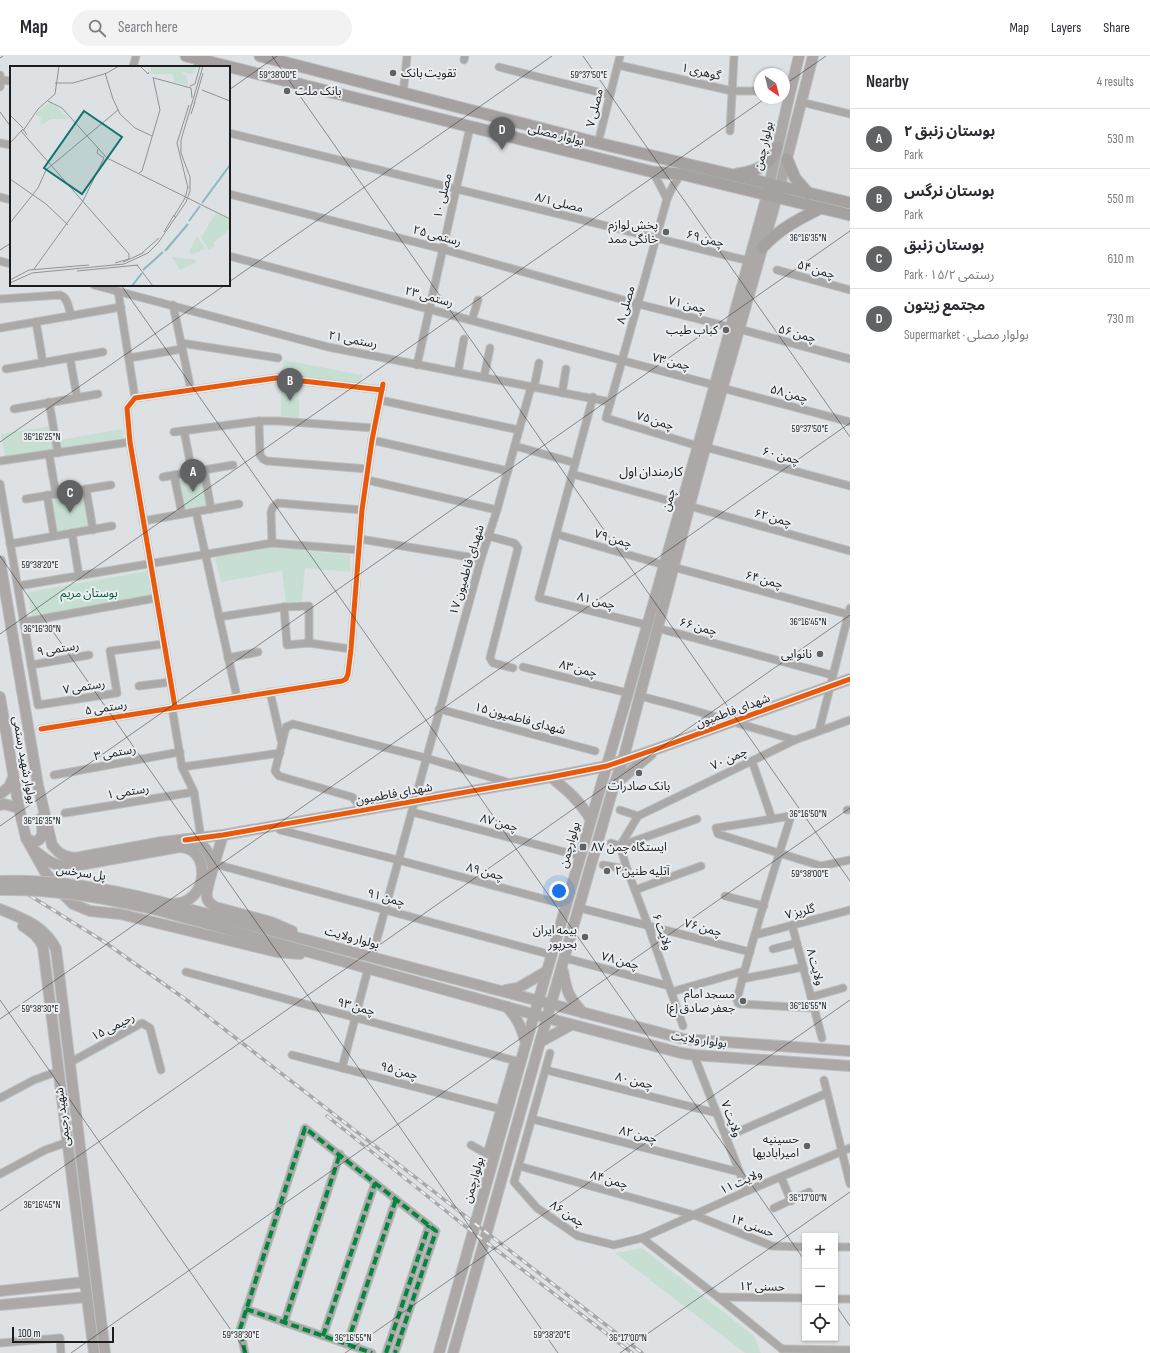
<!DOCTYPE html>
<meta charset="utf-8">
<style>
:root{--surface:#fff;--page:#f2f2f3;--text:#2b2b33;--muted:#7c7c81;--line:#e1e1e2;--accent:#606263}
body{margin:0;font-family:"Sofia Sans Condensed","Noto Sans Arabic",sans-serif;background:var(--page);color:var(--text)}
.controls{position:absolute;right:12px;bottom:12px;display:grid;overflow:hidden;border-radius:0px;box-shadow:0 1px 3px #0004}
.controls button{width:36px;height:36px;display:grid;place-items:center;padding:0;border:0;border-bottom:1px solid var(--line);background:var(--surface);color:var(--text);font:20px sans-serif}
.compass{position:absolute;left:754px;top:12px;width:36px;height:36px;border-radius:50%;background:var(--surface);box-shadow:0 1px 3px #0004;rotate:145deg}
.scale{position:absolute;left:12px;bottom:10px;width:102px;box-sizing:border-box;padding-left:4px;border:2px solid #1c1d1e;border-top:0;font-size:11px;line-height:14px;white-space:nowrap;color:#1c1d1e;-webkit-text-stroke:3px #eaeef1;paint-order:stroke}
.you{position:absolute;left:559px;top:835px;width:14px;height:14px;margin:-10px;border:3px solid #fff;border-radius:50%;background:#1a73e8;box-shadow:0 0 0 6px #1a73e833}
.badge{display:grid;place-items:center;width:26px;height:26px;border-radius:50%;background:var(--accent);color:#fff;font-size:13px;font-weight:700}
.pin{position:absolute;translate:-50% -33px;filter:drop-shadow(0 1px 2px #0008)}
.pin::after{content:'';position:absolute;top:21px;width:14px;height:12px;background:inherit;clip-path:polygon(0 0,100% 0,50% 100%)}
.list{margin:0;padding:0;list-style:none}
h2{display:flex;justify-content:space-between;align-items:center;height:52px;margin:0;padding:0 16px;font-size:17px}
h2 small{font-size:13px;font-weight:400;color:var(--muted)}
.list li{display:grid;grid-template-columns:26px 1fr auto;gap:12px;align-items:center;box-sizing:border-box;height:60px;padding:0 16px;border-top:1px solid var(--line)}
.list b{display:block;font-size:15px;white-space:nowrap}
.list p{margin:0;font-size:13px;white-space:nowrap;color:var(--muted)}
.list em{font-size:13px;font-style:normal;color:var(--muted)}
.icon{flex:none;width:22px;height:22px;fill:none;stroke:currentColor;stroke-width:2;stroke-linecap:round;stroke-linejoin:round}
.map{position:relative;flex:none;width:850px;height:1297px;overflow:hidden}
header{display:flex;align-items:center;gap:24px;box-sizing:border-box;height:56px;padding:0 20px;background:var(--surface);border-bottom:1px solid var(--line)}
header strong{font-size:19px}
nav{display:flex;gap:22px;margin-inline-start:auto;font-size:14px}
.search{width:280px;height:36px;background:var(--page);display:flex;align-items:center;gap:10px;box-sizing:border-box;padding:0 14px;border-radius:22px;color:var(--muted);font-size:15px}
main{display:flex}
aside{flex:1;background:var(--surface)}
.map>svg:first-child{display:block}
.green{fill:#c7dfd2}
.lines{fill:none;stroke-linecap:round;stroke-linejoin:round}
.street-casing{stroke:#bcbebf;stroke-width:9}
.secondary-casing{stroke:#bcbebf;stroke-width:12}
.primary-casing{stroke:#bcbebf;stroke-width:13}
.street{stroke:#aba9a7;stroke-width:7}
.secondary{stroke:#aba8a7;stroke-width:10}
.primary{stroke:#a4a1a0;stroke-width:11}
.rail-casing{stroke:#a9a8a8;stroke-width:3.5}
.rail{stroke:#eaeef1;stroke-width:2;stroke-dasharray:6;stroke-linecap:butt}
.secondary-bridge-casing{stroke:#bcbebf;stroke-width:12;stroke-linecap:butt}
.secondary-bridge{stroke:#aba8a7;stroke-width:10}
.quiet{stroke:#00873e;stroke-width:4;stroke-dasharray:8 4;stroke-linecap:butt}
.cycleway-casing{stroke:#eaeef1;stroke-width:8}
.cycleway{stroke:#e8590c;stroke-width:5}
.ticks{fill:none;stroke:#1c1d1e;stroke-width:1;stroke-opacity:0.45}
.poi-dot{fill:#606263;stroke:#eaeef1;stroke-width:1.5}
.labels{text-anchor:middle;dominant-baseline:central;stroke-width:4;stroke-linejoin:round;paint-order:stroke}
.street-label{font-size:12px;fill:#1c1d1e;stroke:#eaeef1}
.poi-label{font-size:12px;fill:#1c1d1e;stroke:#eaeef1;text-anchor:end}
.park-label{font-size:12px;fill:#035a36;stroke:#eaeef1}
.neighbourhood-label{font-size:13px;fill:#1c1d1e;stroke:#eaeef1}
.inset-river{fill:none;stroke:#8db6c3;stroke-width:2}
.inset-road{fill:none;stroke:#909394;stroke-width:1}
.view{fill:#0f766e;fill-opacity:0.15;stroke:#0f766e;stroke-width:2}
.inset-edge{fill:none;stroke:#1c1d1e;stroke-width:2}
.ticks-label{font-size:10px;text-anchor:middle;fill:#1c1d1e;stroke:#eaeef1;stroke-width:4;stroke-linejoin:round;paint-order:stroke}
</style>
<header>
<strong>Map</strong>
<div class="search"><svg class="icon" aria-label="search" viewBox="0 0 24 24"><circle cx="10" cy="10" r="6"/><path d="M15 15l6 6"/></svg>Search here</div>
<nav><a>Map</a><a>Layers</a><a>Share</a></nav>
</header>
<main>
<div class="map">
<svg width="850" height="1297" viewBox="0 0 850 1297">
<rect width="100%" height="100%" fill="#dee1e3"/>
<g class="green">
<polygon points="284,304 362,319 360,330 299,324 299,362 281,360 281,322"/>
<polygon points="51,370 54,385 122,373 123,382 5,402 1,378"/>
<polygon points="202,418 207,449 184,453 178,422"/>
<polygon points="82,438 88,471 58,477 52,443"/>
<polygon points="273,491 350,499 350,516 305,512 302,545 286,547 282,515 221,526 214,500"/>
<polygon points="147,515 151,539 32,560 28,536"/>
<polygon points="642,1192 754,1280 761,1297 745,1297 615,1197"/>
</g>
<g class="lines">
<g class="street-casing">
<g id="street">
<polyline points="464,4 465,0"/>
<polyline points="618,9 732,35 760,35"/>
<polyline points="133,11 136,0"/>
<polyline points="197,11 199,3"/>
<polyline points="499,11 610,39"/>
<polyline points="0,19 1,24 0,31"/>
<polyline points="1,24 11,25"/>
<polyline points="403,38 407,0"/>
<polyline points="801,46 850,58"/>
<polyline points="730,75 734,0"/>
<polyline points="229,77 749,205"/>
<polyline points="0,87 11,89"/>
<polyline points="598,87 620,0"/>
<polyline points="653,116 667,143"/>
<polyline points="681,118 673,130 667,143 606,362 698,390"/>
<polyline points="229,138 442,193 638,248 730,271"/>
<polyline points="0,141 11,144"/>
<polyline points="229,200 714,329"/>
<polyline points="0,205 11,208"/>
<polyline points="777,214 850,234"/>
<polyline points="94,229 328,291 610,346"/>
<polyline points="118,235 135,342"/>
<path d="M0,243L60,239C68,241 69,253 71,260"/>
<polyline points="173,249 191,334"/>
<polyline points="472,264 478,244"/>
<polyline points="36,266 43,307"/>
<polyline points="0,272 121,251"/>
<polyline points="739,273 850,303"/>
<polyline points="181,287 278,302"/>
<polyline points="70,302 77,341"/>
<polyline points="129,302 182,293"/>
<polyline points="417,309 470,71"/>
<polyline points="6,313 103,296"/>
<polyline points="458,316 464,283"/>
<polyline points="484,321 490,292"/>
<polyline points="534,332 539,307"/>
<polyline points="722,332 850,366"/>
<polyline points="562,337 566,313"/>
<polyline points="593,341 539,542 647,569"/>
<polyline points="380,344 519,374"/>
<polyline points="49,346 58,397"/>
<polyline points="14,353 98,338"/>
<polyline points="259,365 260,399 263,403 267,405 368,413"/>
<polyline points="184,375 192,416"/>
<polyline points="174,376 259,365 278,365 374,372"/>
<polyline points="372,384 508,415"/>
<polyline points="515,390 575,407"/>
<polyline points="705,391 850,430"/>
<polyline points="49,398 56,438"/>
<polyline points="0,405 130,386"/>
<polyline points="204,414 211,453"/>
<polyline points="572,418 681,448"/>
<polyline points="174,419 182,458"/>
<polyline points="163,421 233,409"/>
<polyline points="367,424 497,454"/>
<polyline points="0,428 38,649 117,637 110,595 164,588"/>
<polyline points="86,433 93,474"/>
<polyline points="47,439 54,480"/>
<polyline points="26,443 111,429"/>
<polyline points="689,450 850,495"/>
<polyline points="196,456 237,641"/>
<polyline points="143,465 239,448"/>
<polyline points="72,477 79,520"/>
<polyline points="556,478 664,509"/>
<polyline points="488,480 514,487 516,489 518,492 490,602 493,607 513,612"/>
<polyline points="360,483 481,503"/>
<polyline points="272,487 271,456 273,451 278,447 362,454"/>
<polyline points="10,488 112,470"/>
<polyline points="673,511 850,559"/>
<polyline points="18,530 272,487 358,494"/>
<polyline points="284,551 287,589 309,587 351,593"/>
<polyline points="219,561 284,551 309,550 309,587"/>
<polyline points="24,566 156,542"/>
<polyline points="657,572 832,619"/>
<polyline points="228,602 258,596"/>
<polyline points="31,609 89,599"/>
<polyline points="523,611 628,637"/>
<polyline points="139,630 171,626"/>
<polyline points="270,636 281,684"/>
<polyline points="640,640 682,651 795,684"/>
<polyline points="175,651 130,386 127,352 135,342 276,322 382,334"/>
<polyline points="172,652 182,711 194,736 201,782"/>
<polyline points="439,653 595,695"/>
<polyline points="41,673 342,625 346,623 348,618 351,593 362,454 372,384 383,328"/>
<polyline points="819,675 850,552"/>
<polyline points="752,705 772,763"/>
<polyline points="182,711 280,697"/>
<polyline points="54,719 180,696"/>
<polyline points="361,754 356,745 352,741 279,720 275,715 286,671 293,668 426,702 510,727"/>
<polyline points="620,754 638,760 795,684 850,664"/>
<polyline points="847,754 850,754"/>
<polyline points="412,756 580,800"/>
<polyline points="65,757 194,736"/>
<polyline points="280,774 398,804 566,849"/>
<polyline points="611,787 620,790"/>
<polyline points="620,790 627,813 648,869 683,970"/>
<polyline points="620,790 697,763"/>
<polyline points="620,790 638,760"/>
<polyline points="215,808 552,899"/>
<polyline points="603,809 627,813"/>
<polyline points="635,834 701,810"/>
<polyline points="725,840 764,850"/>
<polyline points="580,852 750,896"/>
<polyline points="792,869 822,982"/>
<polyline points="755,879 850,854"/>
<polyline points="773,893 797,887"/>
<polyline points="372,901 481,503 497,454 531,331"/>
<polyline points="565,902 669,930"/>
<polyline points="186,916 520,1006"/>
<polyline points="742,923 803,911"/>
<polyline points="671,936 744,915"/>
<polyline points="811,941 843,932"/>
<path d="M814,952L740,948L738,947L737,944C752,882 772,821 791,760L716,772L718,778L821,810L850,804"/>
<polyline points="550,997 514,1126 537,1152 578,1180 614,1189 642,1182 747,1135 850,1092"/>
<polyline points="292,999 500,1053"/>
<polyline points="694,999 747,1135"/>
<polyline points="69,1007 142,967 150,972 161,1014"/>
<polyline points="342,1012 368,913"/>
<polyline points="546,1014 716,1057"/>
<polyline points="824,1024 850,1128"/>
<polyline points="0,1042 34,1024 59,1015"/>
<polyline points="532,1063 739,1116"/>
<polyline points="726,1081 827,1037"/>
<polyline points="471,1089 487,1098 514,1005"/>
<polyline points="519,1110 694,1159 772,1190 805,1191"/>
<polyline points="0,1118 45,1094 68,1086"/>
<polyline points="781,1121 791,1145"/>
<polyline points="774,1152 809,1136"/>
<polyline points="642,1182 718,1241 782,1293"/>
<polyline points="835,1191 850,1191"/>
<polyline points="718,1241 805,1242"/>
<polyline points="835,1243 850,1243"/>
<polyline points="246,1253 372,1297"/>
<polyline points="284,1267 340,1098"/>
<polyline points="323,1280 375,1127"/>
<polyline points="0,1287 60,1282 61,1297"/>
<polyline points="347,1288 396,1143"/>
<polyline points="782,1293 850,1294"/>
<polyline points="245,1297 240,1273 305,1072 436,1175 395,1297"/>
<polyline points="386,1297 429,1169"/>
</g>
</g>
<g class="secondary-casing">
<g id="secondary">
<path d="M0,505L38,729L52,789C60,799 63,800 75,802L162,786L223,779L551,721L607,710L662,691L850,623"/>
<polyline points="0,641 19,752 26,782 45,816 62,837 73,848 90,855 120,858 277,896 300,898"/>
<path d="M551,721C569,736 579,744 591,764"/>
<polyline points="614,729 651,698"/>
<polyline points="0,738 9,731 13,722"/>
<polyline points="0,749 4,748 19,752"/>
<path d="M223,779C220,790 205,833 207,842C208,846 212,849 215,851L271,866L292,875"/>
<path d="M26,782L33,786C46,784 42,772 41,762"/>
<path d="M188,784C205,787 210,796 213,812"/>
<path d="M35,795C50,806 54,811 74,810L179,791C183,791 187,792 191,794C206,803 205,829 193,840C187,846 181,847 173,848"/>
<polyline points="158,845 684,983 850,995"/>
<path d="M0,853C23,863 44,869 56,893L105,1297"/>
<polyline points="157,854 547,962 681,997 694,999 850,1010"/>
<path d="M23,870C32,876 39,881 43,891L94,1297"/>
<path d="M563,915C567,937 568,940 583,957"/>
<polyline points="506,934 518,932 547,915"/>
<path d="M507,951C518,963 521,971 526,987"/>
<polyline points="540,986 571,969"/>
<polyline points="0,1235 85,1226"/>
<polyline points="0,1249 87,1241"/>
<polyline points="439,1297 526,987 628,637 698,390 766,143 789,41 799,0"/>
<polyline points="453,1297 540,986 614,729 623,704 698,418 780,130 813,0"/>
</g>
</g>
<g class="primary-casing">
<g id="primary">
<polyline points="186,0 653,116 681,118 850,159"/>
<polyline points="260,0 598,87 850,147"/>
<polyline points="787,103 795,122 809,138"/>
<path d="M737,118C747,117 761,113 769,105C772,101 775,95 777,91"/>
<path d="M762,192C779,173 799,163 821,152"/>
</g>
</g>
<use href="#street" class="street"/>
<use href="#secondary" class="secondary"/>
<use href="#primary" class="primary"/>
<g class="rail-casing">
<g id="rail">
<polyline points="0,821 103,885 188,945 642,1297"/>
<polyline points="327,1060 461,1167 632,1297"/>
</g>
</g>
<use href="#rail" class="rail"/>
<g class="secondary-bridge-casing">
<g id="secondary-bridge">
<path d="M0,825C54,823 106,832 158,845"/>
<path d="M0,834C56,833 103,842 157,854"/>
</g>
</g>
<use href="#secondary-bridge" class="secondary-bridge"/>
<g class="quiet">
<polyline points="246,1253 372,1297"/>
<polyline points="284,1267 340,1098"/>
<polyline points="323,1280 375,1127"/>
<polyline points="347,1288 396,1143"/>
<polyline points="245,1297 240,1273 305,1072 436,1175 395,1297"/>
<polyline points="386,1297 429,1169"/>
</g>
<g class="cycleway-casing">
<g id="cycleway">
<polyline points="175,651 130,386 127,352 135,342 276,322 382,334"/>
<polyline points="41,673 342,625 346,623 348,618 351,593 362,454 372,384 383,328"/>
<polyline points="185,784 223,779 551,721 607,710 662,691 850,623"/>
</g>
</g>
<use href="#cycleway" class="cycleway"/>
</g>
<path class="ticks" d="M272,0L850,825M583,0L850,381M0,2L3,0M784,29L826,0M229,34L277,0M0,56L11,71M0,194L11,187M229,226L552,0M121,229L805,1205M0,386L225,229M0,500L558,1297M0,578L766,42M0,770L850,175M0,944L247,1297M0,963L850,367M0,1155L850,559M835,1248L850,1270M71,1297L850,752M345,1297L850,944M620,1297L850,1136"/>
<g class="poi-dot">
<circle cx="393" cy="17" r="4"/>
<circle cx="287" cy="35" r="4"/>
<circle cx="666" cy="176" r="4"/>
<circle cx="726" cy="274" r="4"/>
<circle cx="820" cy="598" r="4"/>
<circle cx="639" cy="717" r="4"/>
<rect x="579" y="787" width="8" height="8" rx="2"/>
<circle cx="607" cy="815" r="4"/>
<circle cx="585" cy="881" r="4"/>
<circle cx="743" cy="945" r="4"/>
<circle cx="807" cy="1090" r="4"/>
</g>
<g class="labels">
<g class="street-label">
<text transform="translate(701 16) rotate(13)">گوهری ۱</text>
<text transform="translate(595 52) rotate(-76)">مصلی ۷</text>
<text transform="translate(556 79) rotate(14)">بولوار مصلی</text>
<text transform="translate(764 90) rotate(-77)">بولوار چمن</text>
<text transform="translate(443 140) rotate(-77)">مصلی ۱۰</text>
<text transform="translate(559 147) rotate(14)">مصلی ۸/۱</text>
<text transform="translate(437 180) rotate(15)">رستمی ۲۵</text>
<text transform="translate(705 183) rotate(14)">چمن ۶۹</text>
<text transform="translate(816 214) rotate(16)">چمن ۵۴</text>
<text transform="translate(429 241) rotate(15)">رستمی ۲۳</text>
<text transform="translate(626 249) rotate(-74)">مصلی ۸</text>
<text transform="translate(687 249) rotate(14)">چمن ۷۱</text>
<text transform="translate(797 278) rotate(15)">چمن ۵۶</text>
<text transform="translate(353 284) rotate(11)">رستمی ۲۱</text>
<text transform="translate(671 306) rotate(14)">چمن ۷۳</text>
<text transform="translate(789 338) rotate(15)">چمن ۵۸</text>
<text transform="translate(655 365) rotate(17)">چمن ۷۵</text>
<text transform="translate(781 400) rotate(15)">چمن ۶۰</text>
<text transform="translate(669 444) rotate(-74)">چمن</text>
<text transform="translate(773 462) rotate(15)">چمن ۶۲</text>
<text transform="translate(613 483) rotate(16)">چمن ۷۹</text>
<text transform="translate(467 514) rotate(-73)">شهدای فاطمیون ۱۷</text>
<text transform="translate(764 524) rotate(15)">چمن ۶۴</text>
<text transform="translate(596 545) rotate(14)">چمن ۸۱</text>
<text transform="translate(698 571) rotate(15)">چمن ۶۶</text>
<text transform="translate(58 593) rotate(-9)">رستمی ۹</text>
<text transform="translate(578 613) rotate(14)">چمن ۸۳</text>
<text transform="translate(84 631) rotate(-9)">رستمی ۷</text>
<text transform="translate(106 652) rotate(-9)">رستمی ۵</text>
<text transform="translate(733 655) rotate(-20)">شهدای فاطمیون</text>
<text transform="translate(520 663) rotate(15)">شهدای فاطمیون ۱۵</text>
<text transform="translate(115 697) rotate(-10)">رستمی ۳</text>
<text transform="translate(729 703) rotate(-25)">چمن ۷۰</text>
<text transform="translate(24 704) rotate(80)">بولوار شهید رستمی</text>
<text transform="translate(128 736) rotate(-9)">رستمی ۱</text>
<text transform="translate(394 738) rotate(-10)">شهدای فاطمیون</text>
<text transform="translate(499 767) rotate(15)">چمن ۸۷</text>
<text transform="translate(570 789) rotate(-74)">بولوارچمن</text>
<text transform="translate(485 816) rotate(15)">چمن ۸۹</text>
<text transform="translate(81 817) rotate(8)">پل سرخس</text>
<text transform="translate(386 842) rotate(15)">چمن ۹۱</text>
<text transform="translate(800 856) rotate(-14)">گلریز ۷</text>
<text transform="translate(703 872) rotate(15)">چمن ۷۶</text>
<text transform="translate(662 876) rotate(70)">ولایت ۶</text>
<text transform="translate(352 882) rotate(15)">بولوار ولایت</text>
<text transform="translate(620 905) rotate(15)">چمن ۷۸</text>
<text transform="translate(815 911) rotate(75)">ولایت ۸</text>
<text transform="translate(356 951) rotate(15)">چمن ۹۳</text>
<text transform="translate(113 971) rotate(-27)">رحیمی ۱۵</text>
<text transform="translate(699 984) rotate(8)">بولوار ولایت</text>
<text transform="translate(399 1015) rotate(15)">چمن ۹۵</text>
<text transform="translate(634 1025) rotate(14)">چمن ۸۰</text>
<text transform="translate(63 1061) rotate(-97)">شهید رحیمی</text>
<text transform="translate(731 1063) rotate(69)">ولایت ۷</text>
<text transform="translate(638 1079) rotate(14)">چمن ۸۲</text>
<text transform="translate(474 1124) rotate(-74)">بولوارچمن</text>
<text transform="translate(609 1124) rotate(16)">چمن ۸۴</text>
<text transform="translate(741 1126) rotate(-24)">ولایت ۱۱</text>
<text transform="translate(567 1158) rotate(33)">چمن ۸۶</text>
<text transform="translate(752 1170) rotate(20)">حسنی ۱۴</text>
<text transform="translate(762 1231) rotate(1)">حسنی ۱۲</text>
</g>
<g class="poi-label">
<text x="401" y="17" text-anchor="start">تقویت بانک</text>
<text x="295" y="35" text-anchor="start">بانک ملت</text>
<text x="658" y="169">پخش لوازم<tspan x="658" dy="14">خانگی ممد</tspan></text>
<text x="718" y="274">کباب طیب</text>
<text x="812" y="598">نانوایی</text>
<text x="639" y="730" text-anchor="middle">بانک صادرات</text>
<text x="591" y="791" text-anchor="start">ایستگاه چمن ۸۷</text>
<text x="615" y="815" text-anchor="start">آتلیه طنین۲</text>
<text x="577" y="874">بيمه ايران<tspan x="577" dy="14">بحرپور</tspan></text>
<text x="735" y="938">مسجد امام<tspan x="735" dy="14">جعفر صادق (ع)</tspan></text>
<text x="799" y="1083">حسینیه<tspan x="799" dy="14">امیرابادیها</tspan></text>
</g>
<g class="park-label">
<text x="89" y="537">بوستان مریم</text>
</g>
<g class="neighbourhood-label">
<text x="651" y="416">کارمندان اول</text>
</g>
</g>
<g transform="translate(10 10)">
<rect width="220" height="220" fill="#dee1e3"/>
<path d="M141,0H189L182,8L172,6L177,12L178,19L164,16L163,8H141ZM41,35L59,53H41L30,60L31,52L25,48ZM206,147L220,154V163L203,177L205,180L199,184L191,171ZM187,170L197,185L194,183L181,189L179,186ZM162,191L183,193L187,196L170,204Z" fill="#c7dfd2"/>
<path class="inset-river" d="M192,137L220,99M179,155L190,140M155,185L178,158M133,204L153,186M122,220L132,207"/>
<path class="inset-road" d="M130,0L138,8L139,6M94,8L95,7L103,33L110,48L125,62L142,70M95,8L109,0M144,12L181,22L182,32M45,17H63L94,8M180,20L185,18L190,0M192,24L220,35M38,35L52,42L97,92L220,153M184,38L193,7M181,48L185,36M0,49L13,62M11,65L119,188V193L105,197M13,65L28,43L45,28L49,0M1,76L13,63L17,69M129,107L132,105L150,44L143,11M0,113L36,138L58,159M178,122L167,77L179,39M166,152L164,150L175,132L178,121M0,157L28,122L36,104L108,44M154,166L164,149M132,187L149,172M113,196L133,187M127,199L143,220M24,203L73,135L94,92L87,87L88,83M67,205L128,199M0,214L19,204L79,199M0,217L22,207L114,198L138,187L148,177L176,136L180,125V111L171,87V74L193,0"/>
<path class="view" d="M74,45L112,71L72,128L34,102Z"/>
<rect width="220" height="220" class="inset-edge"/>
</g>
<g class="ticks-label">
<text x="278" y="22">59°38'00"E</text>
<text x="589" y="22">59°37'50"E</text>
<text x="808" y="185">36°16'35"N</text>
<text x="810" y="376">59°37'50"E</text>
<text x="42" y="384">36°16'25"N</text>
<text x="40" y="512">59°38'20"E</text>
<text x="808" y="569">36°16'45"N</text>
<text x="42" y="576">36°16'30"N</text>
<text x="808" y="761">36°16'50"N</text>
<text x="42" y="768">36°16'35"N</text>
<text x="810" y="821">59°38'00"E</text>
<text x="808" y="953">36°16'55"N</text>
<text x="40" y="956">59°38'30"E</text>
<text x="808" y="1145">36°17'00"N</text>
<text x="42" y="1152">36°16'45"N</text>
<text x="241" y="1282">59°38'30"E</text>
<text x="552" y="1282">59°38'20"E</text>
<text x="353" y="1285">36°16'55"N</text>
<text x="628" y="1285">36°17'00"N</text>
</g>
</svg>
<div class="controls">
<button>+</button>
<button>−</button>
<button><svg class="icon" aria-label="locate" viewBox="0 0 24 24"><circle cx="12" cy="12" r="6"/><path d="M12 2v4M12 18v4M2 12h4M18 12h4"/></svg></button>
</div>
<svg class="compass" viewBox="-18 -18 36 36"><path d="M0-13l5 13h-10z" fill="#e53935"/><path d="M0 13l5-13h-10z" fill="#7c7c81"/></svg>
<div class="scale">100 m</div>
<div class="you"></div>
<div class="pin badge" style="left:193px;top:436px">A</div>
<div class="pin badge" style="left:290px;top:345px">B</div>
<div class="pin badge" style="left:70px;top:457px">C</div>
<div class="pin badge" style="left:502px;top:94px">D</div>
</div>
<aside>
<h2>Nearby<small>4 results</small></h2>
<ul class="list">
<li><span class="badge">A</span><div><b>بوستان زنبق ۲</b><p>Park</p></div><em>530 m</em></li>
<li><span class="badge">B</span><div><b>بوستان نرگس</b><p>Park</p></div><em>550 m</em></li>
<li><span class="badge">C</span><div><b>بوستان زنبق</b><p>Park · رستمی ۱۵/۲</p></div><em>610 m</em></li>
<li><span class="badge">D</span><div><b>مجتمع زیتون</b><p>Supermarket · بولوار مصلی</p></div><em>730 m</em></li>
</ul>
</aside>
</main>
